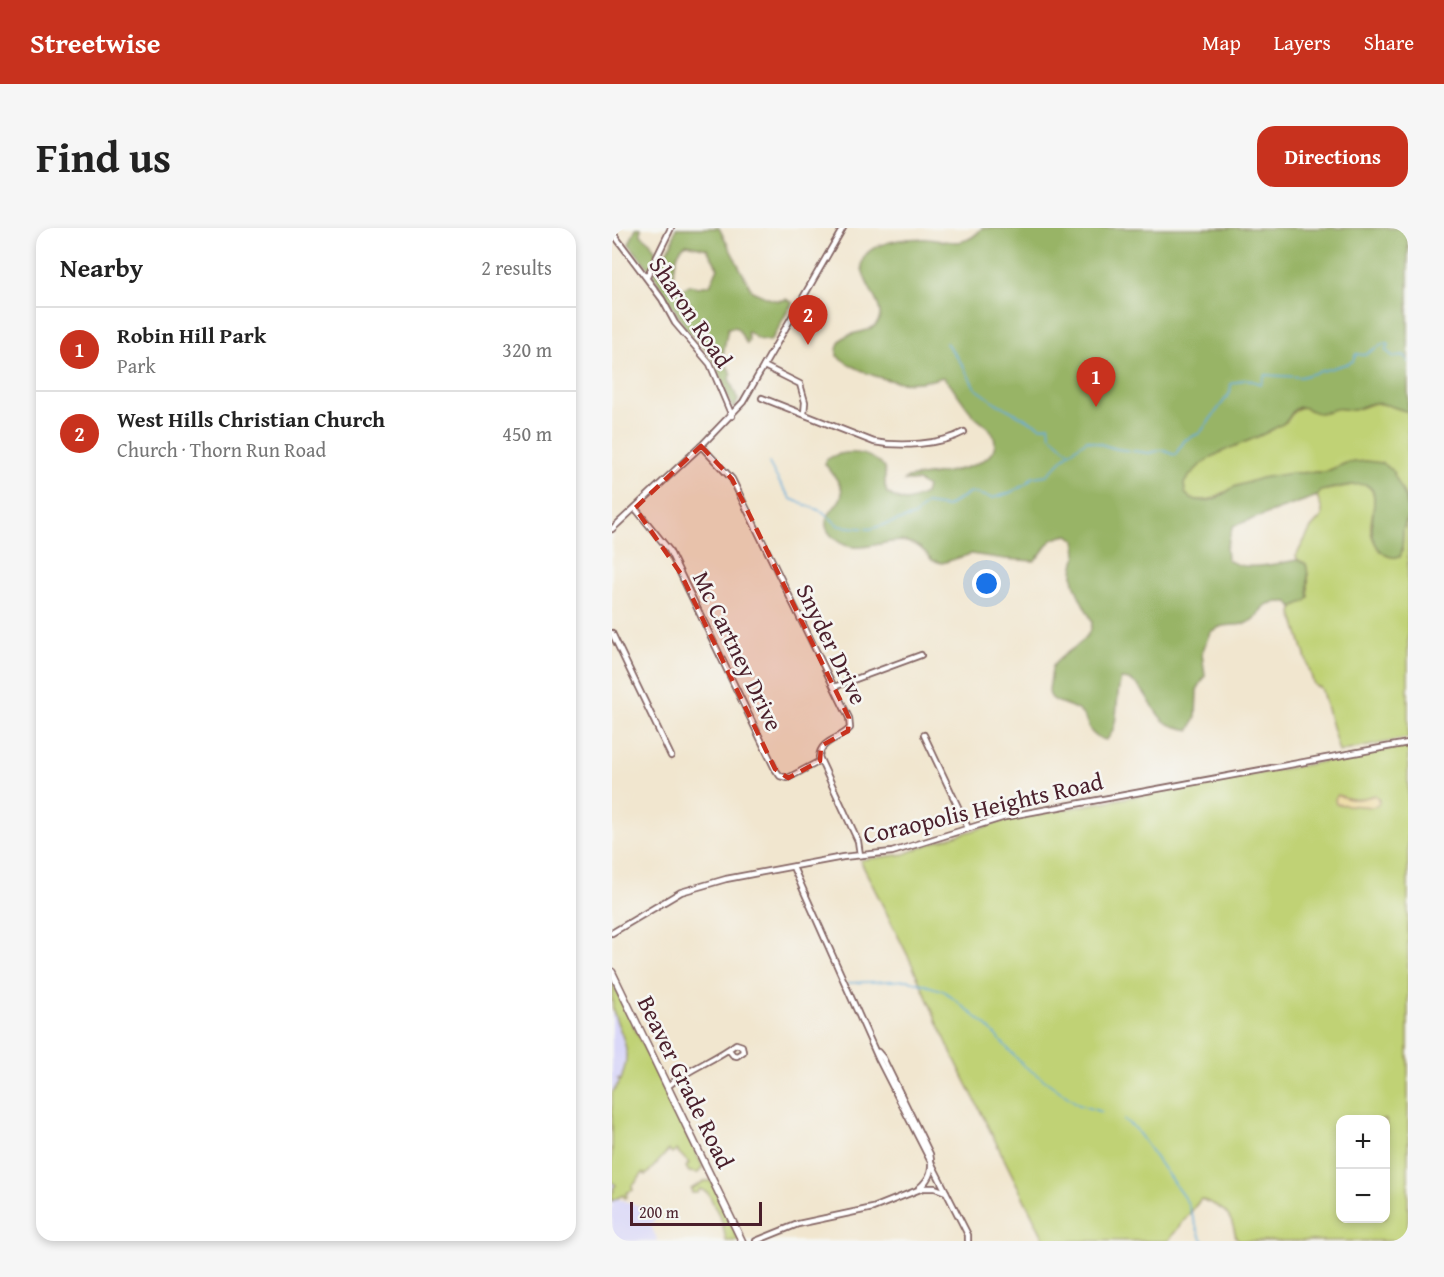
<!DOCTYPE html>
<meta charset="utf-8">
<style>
:root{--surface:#fff;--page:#f6f6f6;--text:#222;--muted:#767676;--line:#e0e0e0;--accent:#c8321e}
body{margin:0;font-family:"Gentium Book Plus",serif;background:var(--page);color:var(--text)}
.controls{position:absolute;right:18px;bottom:18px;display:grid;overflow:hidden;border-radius:12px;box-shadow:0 3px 9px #0003}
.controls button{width:54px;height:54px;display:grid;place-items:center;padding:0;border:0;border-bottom:2px solid var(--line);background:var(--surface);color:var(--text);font:30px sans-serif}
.scale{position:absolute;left:18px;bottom:15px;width:132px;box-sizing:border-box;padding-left:6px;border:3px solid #4a1f2b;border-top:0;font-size:16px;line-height:21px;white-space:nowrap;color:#4a1f2b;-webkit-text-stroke:4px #f6f6f2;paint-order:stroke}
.you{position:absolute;left:375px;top:356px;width:21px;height:21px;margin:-15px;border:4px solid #fff;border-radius:50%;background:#1a73e8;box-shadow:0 0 0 9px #1a73e833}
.badge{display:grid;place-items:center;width:39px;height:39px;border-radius:50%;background:var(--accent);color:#fff;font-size:20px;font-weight:700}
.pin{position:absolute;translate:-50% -50px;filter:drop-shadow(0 2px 3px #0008)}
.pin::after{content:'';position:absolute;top:32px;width:21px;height:18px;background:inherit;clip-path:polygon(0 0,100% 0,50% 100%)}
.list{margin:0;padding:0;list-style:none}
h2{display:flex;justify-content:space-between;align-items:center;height:78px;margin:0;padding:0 24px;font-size:26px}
h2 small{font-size:20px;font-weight:400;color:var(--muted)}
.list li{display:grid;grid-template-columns:39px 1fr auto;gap:18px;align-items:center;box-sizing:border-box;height:84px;padding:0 24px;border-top:2px solid var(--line)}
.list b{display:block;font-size:22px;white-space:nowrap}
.list p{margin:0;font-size:20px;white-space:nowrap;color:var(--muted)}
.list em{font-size:20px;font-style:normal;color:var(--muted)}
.map{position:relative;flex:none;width:796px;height:1013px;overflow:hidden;border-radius:18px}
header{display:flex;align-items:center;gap:36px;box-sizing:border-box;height:84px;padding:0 30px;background:var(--accent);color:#fff}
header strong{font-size:28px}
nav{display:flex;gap:33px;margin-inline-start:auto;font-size:21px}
.intro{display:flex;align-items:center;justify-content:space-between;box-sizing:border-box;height:144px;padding:0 36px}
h1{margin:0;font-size:42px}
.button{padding:15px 27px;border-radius:18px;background:var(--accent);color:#fff;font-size:21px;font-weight:700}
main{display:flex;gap:36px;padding:0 36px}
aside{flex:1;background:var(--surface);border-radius:18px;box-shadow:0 3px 9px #0003}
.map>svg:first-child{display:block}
.built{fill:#d9d7f8}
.green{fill:#c0d275;stroke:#857850;stroke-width:1.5;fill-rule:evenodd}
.forest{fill:#98b466;stroke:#716a48;stroke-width:1.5;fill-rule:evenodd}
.sand{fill:#eeda9e;stroke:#9c7c64;stroke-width:1.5}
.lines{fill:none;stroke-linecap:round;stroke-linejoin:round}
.stream{stroke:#64acdb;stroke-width:1.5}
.minor-casing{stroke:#846564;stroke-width:8}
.major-casing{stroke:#846564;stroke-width:9}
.minor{stroke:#fff;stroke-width:4.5}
.major{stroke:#fff;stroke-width:6}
.marked{fill:#c8321e;fill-opacity:0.2;stroke:#c8321e;stroke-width:4.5;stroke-dasharray:12 8;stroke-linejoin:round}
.labels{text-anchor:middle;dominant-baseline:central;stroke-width:5;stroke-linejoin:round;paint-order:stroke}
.street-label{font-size:24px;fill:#4a1f2b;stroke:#f6f6f2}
</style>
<header>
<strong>Streetwise</strong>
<nav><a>Map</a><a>Layers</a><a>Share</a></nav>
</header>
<div class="intro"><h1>Find us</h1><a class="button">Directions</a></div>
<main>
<aside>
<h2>Nearby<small>2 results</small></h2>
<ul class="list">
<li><span class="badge">1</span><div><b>Robin Hill Park</b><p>Park</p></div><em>320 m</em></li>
<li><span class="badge">2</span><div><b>West Hills Christian Church</b><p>Church · Thorn Run Road</p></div><em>450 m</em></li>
</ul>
</aside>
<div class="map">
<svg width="796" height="1013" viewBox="0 0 796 1013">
<rect width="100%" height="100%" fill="#f6f6f2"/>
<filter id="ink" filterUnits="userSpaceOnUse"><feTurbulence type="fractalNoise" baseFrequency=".0167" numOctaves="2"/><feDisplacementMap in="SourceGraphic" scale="12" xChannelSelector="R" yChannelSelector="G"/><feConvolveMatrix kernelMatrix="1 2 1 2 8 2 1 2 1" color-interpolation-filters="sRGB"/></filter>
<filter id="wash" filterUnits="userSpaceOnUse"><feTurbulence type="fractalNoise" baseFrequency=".008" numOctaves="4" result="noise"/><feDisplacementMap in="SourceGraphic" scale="24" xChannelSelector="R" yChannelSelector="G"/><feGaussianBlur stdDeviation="1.35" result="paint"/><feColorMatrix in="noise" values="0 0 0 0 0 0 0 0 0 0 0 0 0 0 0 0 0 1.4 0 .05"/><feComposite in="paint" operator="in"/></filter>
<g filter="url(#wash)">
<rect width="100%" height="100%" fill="#f1e6cf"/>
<g class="built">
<polygon points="0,766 27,818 0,869"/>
<polygon points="0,947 10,962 1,969 44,984 40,1000 46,1013 0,1013"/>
</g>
<g class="green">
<path d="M763,175L786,179L794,183L796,182V283L794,270L734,235L713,244L680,245L610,265C600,273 592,273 579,271L573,265L572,255C598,218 627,221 663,200C666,198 672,196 675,193C681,186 681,180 692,179L696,182L712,185L724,180L741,182Z"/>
<path d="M750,255C772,263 757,286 759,304C761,313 765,319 771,325L790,323L791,302L796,287V510L727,524L710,463L709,460L702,457L680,385C682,375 691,373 694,365C698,356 696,346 694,336L686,332L684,328L699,300L710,288V282L705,268L709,263Z"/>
<path d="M796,518V1013H628L624,1009C619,984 612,980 589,971L556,1013H433L338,822L298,732L248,632L293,626L323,614L399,591ZM728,892H774V990H728Z"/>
<path d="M0,754L91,939L86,945L77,944L74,939L77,935L64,922L60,925L57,922L34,947L31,945L20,959L21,962L14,965L15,969L13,970L11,967L0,973V964L2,963L1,960L4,957L0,954V865L8,853L5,851L9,852C21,817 10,813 1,782C0,774 0,763 0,754Z"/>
<polygon points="92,953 99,953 127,1013 114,1013 110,993 96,965 88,961 85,965 80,965 79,961"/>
</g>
<g class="forest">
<polygon points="24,0 29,0 29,7 38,14 45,26 38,42 17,16"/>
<path d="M64,0H107L140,63C150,67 164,76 174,71L181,75C171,87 168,101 158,113L146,111L137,104L135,105L137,113L135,116L126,101L122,99L116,100L110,131L120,146L117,151L126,172L123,179H120L103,135L87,113L74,101L41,46L60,15ZM75,16L95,21L106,40L98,57L86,59L77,57L70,62H62L59,58C63,44 62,21 75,16Z"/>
<path d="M370,0H796V182L794,183C784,181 774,175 763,175C755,175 749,181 741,182C735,183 730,179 723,181C719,182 715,184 710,185C701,186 695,179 689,179C679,180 679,190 673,194C669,197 665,199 661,201C626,221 597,220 572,255L573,265L579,271L593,273L603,271L622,259L649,250L680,245L713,244L734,235L754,233L770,235L780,242L794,270L796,287L791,302L790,323L788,329C781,330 775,329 770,324C747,304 773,268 756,258C748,253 719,261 709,263L705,268L621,298L614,320L615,331C632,345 665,335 686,332L694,336C698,350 694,358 697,369C694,377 685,374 681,380L676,374C641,373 656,385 635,395C628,398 619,396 611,398C607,399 602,402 598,404L590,425L593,448L585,462L584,489L578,502C569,500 559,499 552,493C537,480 532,450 509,451C502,470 509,499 494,512C470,505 481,495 467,483C460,477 442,475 439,469C436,465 437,460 438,456C439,451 439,442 441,438C452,422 480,415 480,393C474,380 462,363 461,349C460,334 468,331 463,312L456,307C431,311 438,319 422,333L393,331L359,326L330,335L320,332C290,289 253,337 223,311C198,290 232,279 230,263C229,254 218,243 213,236L214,232C232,220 259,223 273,240V258L275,265C293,276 294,275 313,266L315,259L306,253H292L295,250C315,246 392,243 382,209C379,199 370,196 363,189C351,177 345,162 331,149C324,151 316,153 308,154C279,157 248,145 225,128C223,97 255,111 266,94C279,73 224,37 266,18C283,11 297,9 315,11C338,13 354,20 370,0Z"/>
</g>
<path class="sand" d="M726,567C741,574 749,571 763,567L767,572L766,577L761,579L724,576L723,571Z"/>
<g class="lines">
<g class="stream">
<path d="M334,115L350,136L363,160L384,175L429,199L437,197L438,207C446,213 450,219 458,224"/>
<polyline points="157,235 166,252 179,271 211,284 227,298 258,301 302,288 314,276 335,279 358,264 380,270 395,266 413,257 421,249 435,247 458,224 475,212 505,221 537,225 550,222 563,227 573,212 588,205 618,165 619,156 634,151 649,156 652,147 689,149 734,136 741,133 744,126 752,127 773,115 777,117 773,122 782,129 793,128 796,134"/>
<polyline points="236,755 297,752 332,763 374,797 411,837 467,877 490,884"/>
<polyline points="512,892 523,900 575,974 588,1008 592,1013"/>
</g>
</g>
</g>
<g filter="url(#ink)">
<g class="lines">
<g class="minor-casing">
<g id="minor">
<polyline points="0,4 50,71 63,95 98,136 120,188"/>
<polyline points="35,49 59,0"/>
<polyline points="152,138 188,156 193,174 192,186"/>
<path d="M150,170L262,214C288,219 328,217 352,204"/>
<path d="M89,218L120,251L237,490L238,500C228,512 209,511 207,529L246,613L248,627"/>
<polyline points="23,280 57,322 163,541 168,548 176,550 208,533"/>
<polyline points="0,301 89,218 131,174 231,0"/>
<polyline points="0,405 59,528"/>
<polyline points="222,459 309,427"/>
<polyline points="312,507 356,600"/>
<polyline points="181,639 267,832 352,999 356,1007 356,1013"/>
<polyline points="0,705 69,664 114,651 231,629 280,624 393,589 796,515"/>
<path d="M266,824L271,830L318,926C321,941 319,950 307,960"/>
<path d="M56,858C79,839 102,833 124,816L130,818L131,824L125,828L121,827L117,822"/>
<polyline points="144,1013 186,996 261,980 311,960 323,960 334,964"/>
</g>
</g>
<g class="major-casing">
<polyline id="major" points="0,744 130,1013"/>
</g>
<use href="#minor" class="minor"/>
<use href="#major" class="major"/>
</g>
</g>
<path class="marked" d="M89,218L120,251L237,490L236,503L209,518L208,533L176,550L163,541L69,346L23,280Z"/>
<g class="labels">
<g class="street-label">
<text transform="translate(79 84) rotate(56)">Sharon Road</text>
<text transform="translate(220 416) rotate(64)">Snyder Drive</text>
<text transform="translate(126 423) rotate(64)">Mc Cartney Drive</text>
<text transform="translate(371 580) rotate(-13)">Coraopolis Heights Road</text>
<text transform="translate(74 854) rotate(64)">Beaver Grade Road</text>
</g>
</g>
</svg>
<div class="controls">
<button>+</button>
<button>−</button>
</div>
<div class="scale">200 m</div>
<div class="you"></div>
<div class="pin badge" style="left:484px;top:179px">1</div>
<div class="pin badge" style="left:196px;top:117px">2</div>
</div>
</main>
